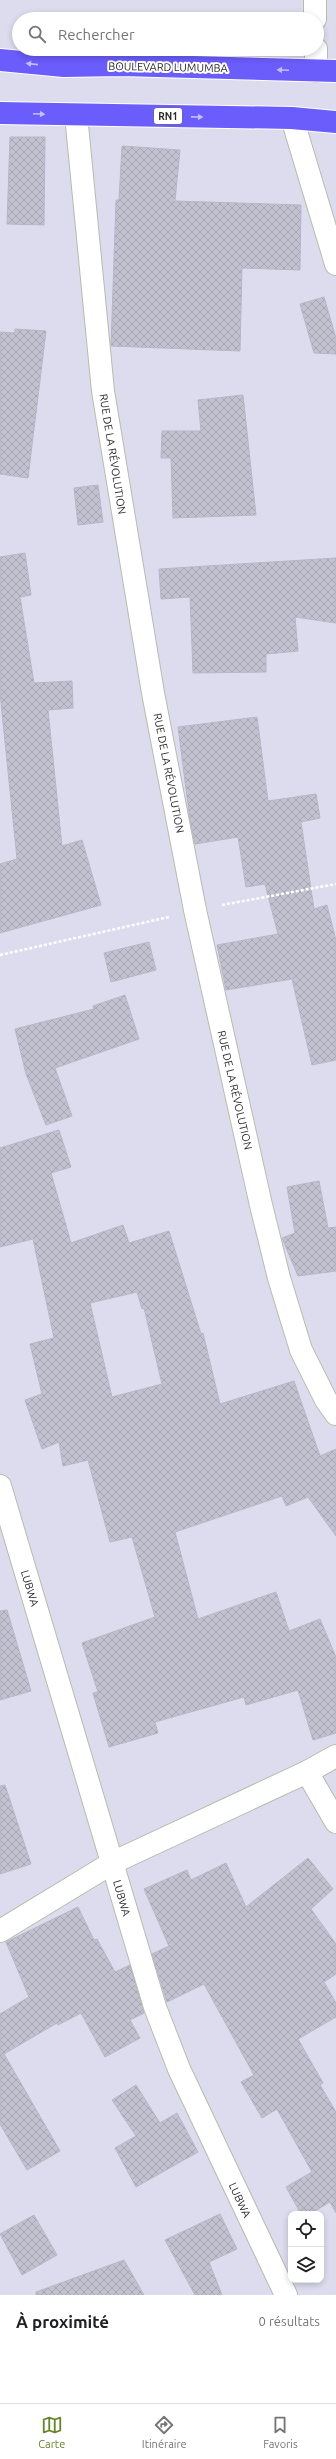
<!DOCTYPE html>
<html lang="fr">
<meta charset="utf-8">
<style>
:root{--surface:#fff;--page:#f6f6f6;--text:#202124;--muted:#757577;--line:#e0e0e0;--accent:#68852d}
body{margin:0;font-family:Ubuntu,sans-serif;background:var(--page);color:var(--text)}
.controls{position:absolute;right:12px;bottom:12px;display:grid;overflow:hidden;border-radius:8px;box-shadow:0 2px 6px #0003}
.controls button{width:36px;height:36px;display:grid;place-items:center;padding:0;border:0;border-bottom:1px solid var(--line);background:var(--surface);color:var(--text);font:20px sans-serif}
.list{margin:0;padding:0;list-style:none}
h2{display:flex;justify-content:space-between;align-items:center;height:52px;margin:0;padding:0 16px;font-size:17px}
h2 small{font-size:13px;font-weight:400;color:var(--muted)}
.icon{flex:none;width:22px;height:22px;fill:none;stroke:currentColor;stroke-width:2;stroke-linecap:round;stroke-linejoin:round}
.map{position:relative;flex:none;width:336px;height:2295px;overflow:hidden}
.search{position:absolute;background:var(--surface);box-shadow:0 2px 6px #0003;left:12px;right:12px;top:12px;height:44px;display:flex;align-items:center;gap:10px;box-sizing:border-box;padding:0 14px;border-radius:22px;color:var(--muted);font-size:15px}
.sheet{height:108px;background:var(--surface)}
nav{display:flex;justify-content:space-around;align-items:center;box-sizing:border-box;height:56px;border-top:1px solid var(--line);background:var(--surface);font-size:11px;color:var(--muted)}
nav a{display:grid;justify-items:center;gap:2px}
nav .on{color:var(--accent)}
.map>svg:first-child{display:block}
.building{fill:url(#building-cross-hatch);stroke:#b8b5c9;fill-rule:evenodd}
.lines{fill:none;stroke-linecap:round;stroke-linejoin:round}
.minor-casing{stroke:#b7bcac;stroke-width:24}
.trunk-casing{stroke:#fff;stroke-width:24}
.path{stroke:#fff;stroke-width:2.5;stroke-dasharray:3 2;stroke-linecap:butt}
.minor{stroke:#fff;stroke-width:22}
.trunk{stroke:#6b5cfc;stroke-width:22}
.oneway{fill:#c4befe}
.labels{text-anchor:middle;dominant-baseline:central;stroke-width:4;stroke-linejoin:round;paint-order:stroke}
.shield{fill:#fff;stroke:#6b6b6b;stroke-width:1}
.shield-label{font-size:10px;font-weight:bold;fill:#2b2b2b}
.street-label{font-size:11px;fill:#2b2b2b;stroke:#fff}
</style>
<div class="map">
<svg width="336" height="2295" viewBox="0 0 336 2295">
<defs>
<pattern id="building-cross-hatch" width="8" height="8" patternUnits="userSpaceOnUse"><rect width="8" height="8" fill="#c2c1d0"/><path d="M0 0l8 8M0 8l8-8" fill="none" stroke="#a7a6b3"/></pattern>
</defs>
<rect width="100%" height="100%" fill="#dddcee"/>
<g class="building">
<polygon points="10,137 45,137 44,225 7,224"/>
<polygon points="122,146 180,150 175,201 301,205 300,270 242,268 240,351 111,346 116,200 119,200"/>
<polygon points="324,297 336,338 336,354 314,353 300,304"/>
<polygon points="15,329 46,331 28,478 0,474 0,332 15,333"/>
<polygon points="243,395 256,515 173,518 171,458 161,458 162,431 201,431 198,400"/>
<polygon points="98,485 103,522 78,525 74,488"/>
<polygon points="25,553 31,595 20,597 34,683 72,681 73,708 48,710 62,846 82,840 101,905 0,933 0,864 17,859 0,693 0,557"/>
<polygon points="336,558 336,623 295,617 298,651 266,654 266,672 193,673 190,597 161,599 159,569"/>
<polygon points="257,717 268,801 316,794 320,818 301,822 314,909 327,905 336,940 336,1060 312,1065 292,979 226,990 217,945 278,934 265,884 246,887 238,837 195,844 190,820 178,727"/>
<polygon points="149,942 156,970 111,982 104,953"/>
<polygon points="125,995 139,1039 55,1068 72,1116 46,1125 26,1074 15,1029 94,1009 93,1006"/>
<path d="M59,1130L71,1167L51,1173L71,1243L123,1225L129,1243L169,1231L201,1334L203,1333L220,1404L294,1381L320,1456L336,1449V1536L308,1497L286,1506L282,1496L175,1532L198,1619L276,1592L289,1631L320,1619L336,1657V1733L313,1740L298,1690L246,1705L244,1697L155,1722L158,1733L109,1747L93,1693L98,1692L82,1643L155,1617L132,1537L110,1542L88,1460L63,1466L59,1442L42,1449L25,1400L42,1394L30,1344L54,1338L33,1239L0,1247V1148ZM137,1292L142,1309L144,1308L162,1384L112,1397L90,1303Z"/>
<polygon points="319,1181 328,1228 336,1227 336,1271 298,1276 282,1238 295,1233 287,1187"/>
<polygon points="7,1610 31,1691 0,1700 0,1611"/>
<polygon points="5,1785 31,1864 0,1874 0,1786"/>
<polygon points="308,1858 333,1889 311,1909 336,1944 336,1974 324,1982 336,2003 336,2017 298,2039 323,2083 320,2085 336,2112 336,2213 330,2202 310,2214 301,2214 286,2187 312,2172 277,2109 262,2118 241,2082 254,2075 204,1984 167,2002 152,1954 169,1946 144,1889 187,1870 191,1880 226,1863 246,1907"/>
<polygon points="78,1907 94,1940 97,1939 115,1972 130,1965 144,2013 130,2020 140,2038 105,2057 81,2013 58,2025 57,2023 4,2054 60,2151 27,2170 0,2124 0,2014 29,1997 6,1942"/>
<polygon points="136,2085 160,2123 177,2113 198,2152 136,2187 115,2148 136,2136 112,2100"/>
<polygon points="220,2214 237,2249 209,2262 222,2295 195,2295 165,2240"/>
<polygon points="34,2215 57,2255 22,2275 0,2234"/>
<polygon points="124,2260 144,2295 36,2295 36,2292"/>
</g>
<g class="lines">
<g class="minor-casing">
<g id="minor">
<polyline points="315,0 315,19"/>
<polyline points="316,49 316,71"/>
<polyline points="76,115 103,391 153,693 195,910 261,1205 279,1278 301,1350 326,1400 336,1414"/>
<polyline points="292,118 336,264"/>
<polyline points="0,1486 155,2007 179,2069 286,2295"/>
<polyline points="307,1772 336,1822"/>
<polyline points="0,1931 112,1863 307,1772 336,1756"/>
</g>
</g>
<g class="trunk-casing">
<g id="trunk">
<polyline points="0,60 64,66 121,65 336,71"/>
<polyline points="0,113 292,118 336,122"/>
</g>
</g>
<g class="path">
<polyline points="222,905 336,884"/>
<polyline points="0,955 169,917"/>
</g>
<use href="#minor" class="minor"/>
<use href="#trunk" class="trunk"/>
</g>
<defs><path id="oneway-solid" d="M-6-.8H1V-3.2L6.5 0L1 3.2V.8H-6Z"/></defs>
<g class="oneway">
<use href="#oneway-solid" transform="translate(32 64) rotate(-174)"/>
<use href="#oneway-solid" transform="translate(283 70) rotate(-178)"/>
<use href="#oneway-solid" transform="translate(39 114) rotate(2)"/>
<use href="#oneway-solid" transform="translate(197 117) rotate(1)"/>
</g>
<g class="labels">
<rect class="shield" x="154" y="108" width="28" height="16" rx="3"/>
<g class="shield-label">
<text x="168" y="116">RN1</text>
</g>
<g class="street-label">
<text transform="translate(168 67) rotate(1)">BOULEVARD LUMUMBA</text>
<text transform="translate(113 454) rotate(81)">RUE DE LA RÉVOLUTION</text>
<text transform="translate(169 773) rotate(79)">RUE DE LA RÉVOLUTION</text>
<text transform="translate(235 1090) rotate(77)">RUE DE LA RÉVOLUTION</text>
<text transform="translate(30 1588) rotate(73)">LUBWA</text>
<text transform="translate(122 1898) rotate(74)">LUBWA</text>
<text transform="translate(240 2200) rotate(65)">LUBWA</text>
</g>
</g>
</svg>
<div class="controls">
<button><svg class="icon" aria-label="locate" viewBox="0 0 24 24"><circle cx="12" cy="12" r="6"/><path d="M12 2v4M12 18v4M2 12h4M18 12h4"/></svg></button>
<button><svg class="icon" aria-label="layers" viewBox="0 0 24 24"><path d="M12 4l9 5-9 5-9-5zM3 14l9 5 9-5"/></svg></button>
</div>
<div class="search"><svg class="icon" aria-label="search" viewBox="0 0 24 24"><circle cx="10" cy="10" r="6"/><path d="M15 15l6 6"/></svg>Rechercher</div>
</div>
<section class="sheet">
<h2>À proximité<small>0 résultats</small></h2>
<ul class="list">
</ul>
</section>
<nav>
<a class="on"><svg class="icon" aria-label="map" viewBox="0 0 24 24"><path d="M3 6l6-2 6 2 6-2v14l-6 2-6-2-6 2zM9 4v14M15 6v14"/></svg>Carte</a>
<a><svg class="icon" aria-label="directions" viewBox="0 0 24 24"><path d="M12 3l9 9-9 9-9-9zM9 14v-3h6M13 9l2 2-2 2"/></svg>Itinéraire</a>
<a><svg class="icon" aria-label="saved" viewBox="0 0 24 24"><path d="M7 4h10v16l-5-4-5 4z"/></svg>Favoris</a>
</nav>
